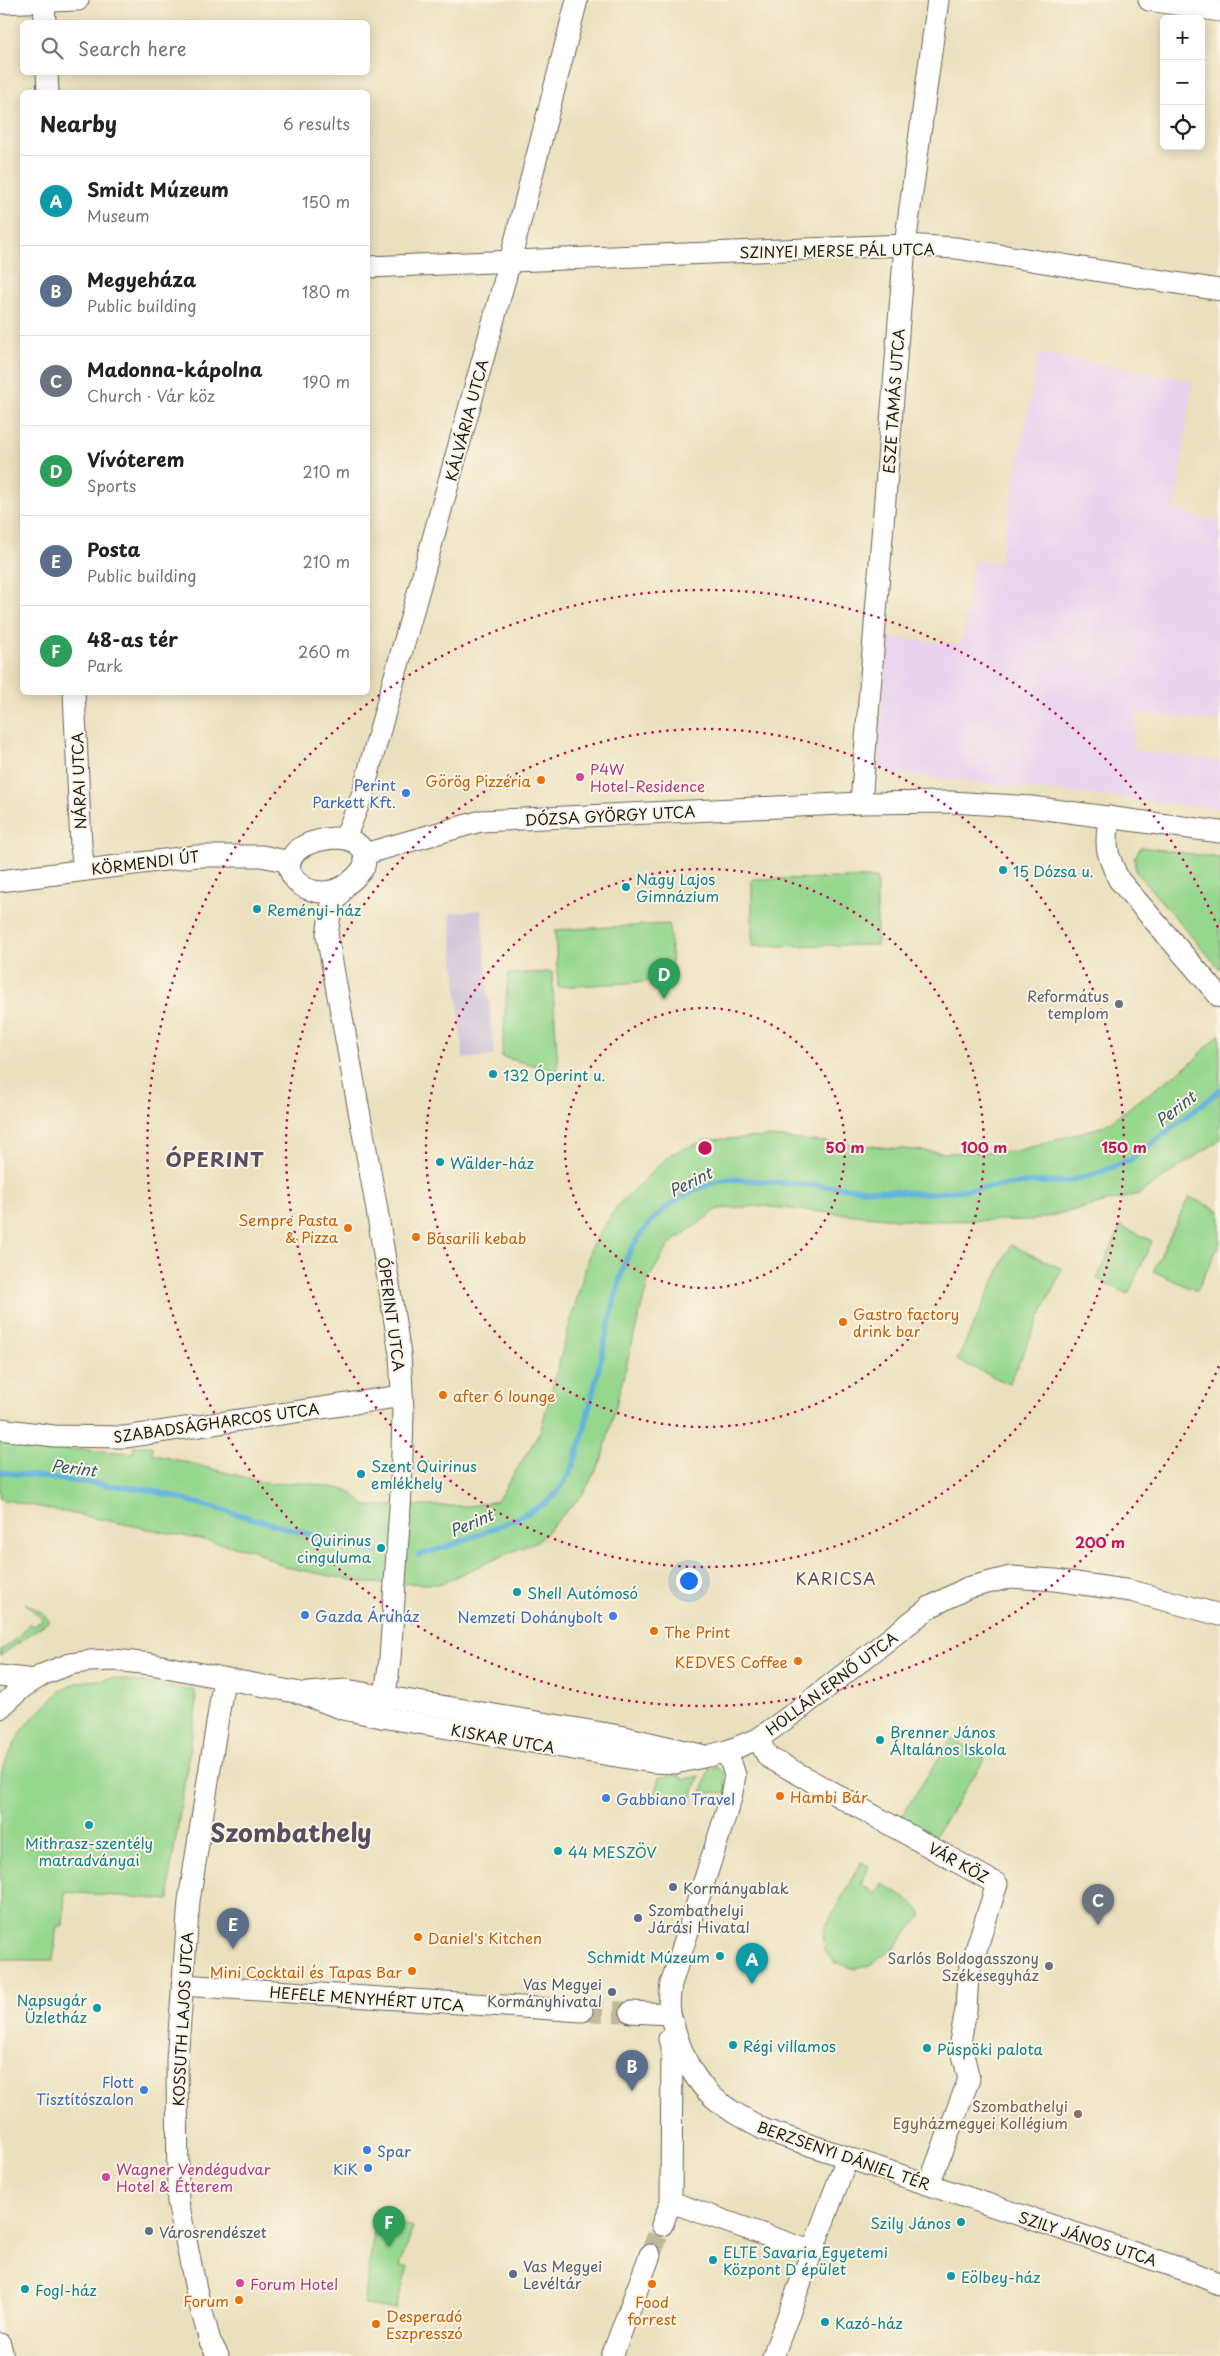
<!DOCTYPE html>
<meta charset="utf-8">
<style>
:root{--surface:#fff;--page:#f6f6f6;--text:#222;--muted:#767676;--line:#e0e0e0;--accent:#b45309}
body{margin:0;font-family:"Playpen Sans",sans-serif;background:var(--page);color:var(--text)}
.controls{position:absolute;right:15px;top:15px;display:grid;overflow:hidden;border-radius:8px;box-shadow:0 2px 12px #0003}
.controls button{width:45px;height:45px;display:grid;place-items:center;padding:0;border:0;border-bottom:1px solid var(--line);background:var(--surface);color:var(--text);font:25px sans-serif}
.you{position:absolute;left:688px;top:1580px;width:18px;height:18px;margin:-12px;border:4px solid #fff;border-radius:50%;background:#1a73e8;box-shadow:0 0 0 8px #1a73e833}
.badge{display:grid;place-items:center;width:32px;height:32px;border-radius:50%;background:var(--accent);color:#fff;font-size:16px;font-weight:700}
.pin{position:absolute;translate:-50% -41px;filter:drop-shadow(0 1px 2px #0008)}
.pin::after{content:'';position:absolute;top:26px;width:18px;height:15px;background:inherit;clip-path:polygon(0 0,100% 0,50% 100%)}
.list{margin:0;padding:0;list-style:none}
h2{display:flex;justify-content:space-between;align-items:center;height:65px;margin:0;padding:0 20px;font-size:21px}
h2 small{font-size:16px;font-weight:400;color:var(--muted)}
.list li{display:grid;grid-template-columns:32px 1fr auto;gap:15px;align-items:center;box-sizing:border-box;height:90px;padding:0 20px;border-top:1px solid var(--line)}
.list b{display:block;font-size:19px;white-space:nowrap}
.list p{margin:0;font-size:16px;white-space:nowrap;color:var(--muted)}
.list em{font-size:16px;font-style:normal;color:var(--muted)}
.icon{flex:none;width:28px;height:28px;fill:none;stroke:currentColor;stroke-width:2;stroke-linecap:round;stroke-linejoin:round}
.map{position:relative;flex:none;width:1220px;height:2356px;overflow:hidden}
.search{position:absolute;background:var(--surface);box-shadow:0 2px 12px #0003;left:20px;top:20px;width:350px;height:55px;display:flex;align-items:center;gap:12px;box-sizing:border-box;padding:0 18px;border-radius:8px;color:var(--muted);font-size:19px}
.panel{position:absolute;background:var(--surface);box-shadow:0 2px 12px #0003;left:20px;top:90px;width:350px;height:605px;border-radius:8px}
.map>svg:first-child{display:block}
.built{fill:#e8d2ee}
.industrial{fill:#c9bfd7}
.green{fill:#96d78e;stroke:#597a55}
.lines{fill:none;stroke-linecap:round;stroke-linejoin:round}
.stream{stroke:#60b3dc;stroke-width:5.5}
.minor-tunnel{stroke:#c2b99d;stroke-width:21;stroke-dasharray:21 11;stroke-linecap:butt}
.minor-casing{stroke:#646154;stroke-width:23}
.minor{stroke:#fff;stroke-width:21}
.ring{fill:none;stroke:#c2185b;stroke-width:2.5;stroke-dasharray:2.5 5}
.hotel-dot{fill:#d1479c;stroke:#fcf5e5;stroke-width:2}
.food-dot{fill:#e8710a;stroke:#fcf5e5;stroke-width:2}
.shop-dot{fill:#3f7fe0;stroke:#fcf5e5;stroke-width:2}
.culture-dot{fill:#0f9aa8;stroke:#fcf5e5;stroke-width:2}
.worship-dot{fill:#6b7280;stroke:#fcf5e5;stroke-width:2}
.service-dot{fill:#5c6f8a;stroke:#fcf5e5;stroke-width:2}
.education-dot{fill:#8d6e63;stroke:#fcf5e5;stroke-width:2}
.labels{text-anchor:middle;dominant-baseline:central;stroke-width:4;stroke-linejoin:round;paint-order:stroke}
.street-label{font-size:15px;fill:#1c1c1c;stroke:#fcf5e5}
.hotel-label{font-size:15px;fill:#b23c85;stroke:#fcf5e5;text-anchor:start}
.food-label{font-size:15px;fill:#c56008;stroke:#fcf5e5;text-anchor:start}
.shop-label{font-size:15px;fill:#366cbe;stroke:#fcf5e5;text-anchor:end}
.culture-label{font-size:15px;fill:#0d838f;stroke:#fcf5e5;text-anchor:start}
.worship-label{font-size:15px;fill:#5b616d;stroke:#fcf5e5;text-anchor:end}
.service-label{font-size:15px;fill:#4e5e75;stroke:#fcf5e5;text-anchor:start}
.education-label{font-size:15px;fill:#785e54;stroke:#fcf5e5;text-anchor:end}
.water-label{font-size:16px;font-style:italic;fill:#375869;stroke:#fcf5e5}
.neighbourhood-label{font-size:16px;letter-spacing:1px;fill:#564f62;stroke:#fcf5e5}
.district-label{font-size:20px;font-weight:bold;letter-spacing:1px;fill:#564f62;stroke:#fcf5e5}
.town-label{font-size:25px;font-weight:bold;fill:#564f62;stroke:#fcf5e5}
.centre{fill:#c2185b;stroke:#fcf5e5;stroke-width:2.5}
.ring-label{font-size:15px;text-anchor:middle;font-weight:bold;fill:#c2185b;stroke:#fcf5e5;stroke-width:4;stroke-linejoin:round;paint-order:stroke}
</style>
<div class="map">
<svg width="1220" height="2356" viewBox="0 0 1220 2356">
<rect width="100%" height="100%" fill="#fcf5e5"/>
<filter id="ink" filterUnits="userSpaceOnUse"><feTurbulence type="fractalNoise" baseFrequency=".02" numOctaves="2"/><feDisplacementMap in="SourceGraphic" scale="10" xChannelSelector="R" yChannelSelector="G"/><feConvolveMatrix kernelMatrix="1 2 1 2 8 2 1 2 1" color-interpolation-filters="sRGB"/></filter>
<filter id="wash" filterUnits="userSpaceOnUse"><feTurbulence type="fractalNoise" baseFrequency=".0096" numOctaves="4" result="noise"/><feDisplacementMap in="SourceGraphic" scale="20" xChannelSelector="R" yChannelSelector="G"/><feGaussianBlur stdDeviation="1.12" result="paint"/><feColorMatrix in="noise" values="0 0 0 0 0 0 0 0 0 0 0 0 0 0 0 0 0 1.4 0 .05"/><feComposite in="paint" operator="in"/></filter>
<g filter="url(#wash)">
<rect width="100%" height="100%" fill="#ebe0bd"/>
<polygon class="built" points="1039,353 1193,381 1175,511 1220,522 1220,722 1137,713 1133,750 1220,761 1220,809 889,773 877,764 888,638 961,644 973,560 999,564"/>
<polygon class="industrial" points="481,910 494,1056 463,1059 450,913"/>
<g class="green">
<polygon points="1141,847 1220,858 1220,969 1136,872 1134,858"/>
<polygon points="877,878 877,945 752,946 752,879"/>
<polygon points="669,924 673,980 558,987 555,930"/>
<polygon points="552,972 558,1071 502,1057 508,974"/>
<polygon points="1220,1034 1220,1140 1139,1194 1034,1220 918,1221 760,1206 718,1209 670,1244 649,1278 602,1459 583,1494 539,1540 439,1584 367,1583 285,1567 253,1550 0,1499 0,1439 69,1449 133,1453 134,1446 152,1446 153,1454 272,1484 300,1482 348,1490 366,1506 469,1506 497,1501 540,1432 591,1247 618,1205 671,1154 706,1140 770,1137 947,1153 1017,1151 1104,1126 1191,1063"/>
<polygon points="1189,1197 1220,1211 1220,1243 1197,1291 1153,1271"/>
<polygon points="1121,1226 1152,1241 1128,1294 1097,1279"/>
<polygon points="1011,1245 1062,1269 1009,1384 957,1360"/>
<polygon points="25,1603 43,1613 49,1621 0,1656 0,1651 21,1635 29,1623 33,1626 43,1620"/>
<polygon points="114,1678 195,1691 196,1709 170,1875 169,1900 65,1892 63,1926 57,1926 53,1960 0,1960 0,1774 17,1739 26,1725 60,1691 79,1682"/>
<polygon points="952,1738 985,1759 933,1839 900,1818"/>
<polygon points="716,1767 724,1773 727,1793 702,1792 709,1769"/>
<polygon points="679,1775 685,1779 699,1776 690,1804 654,1795 659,1777"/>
<polygon points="861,1862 869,1866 861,1885 876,1894 882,1883 915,1905 922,1915 895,1947 870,1965 855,1969 834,1962 825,1951 823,1931"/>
<polygon points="376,2216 413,2227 400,2266 408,2268 395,2309 364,2305"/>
</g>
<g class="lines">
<g class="stream">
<polyline points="0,1472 150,1490 377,1553"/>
<path d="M419,1555C453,1546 483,1533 515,1519C528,1512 543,1507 554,1496C573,1477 583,1438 588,1413C595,1384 602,1356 608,1328C614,1305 618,1280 627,1258C646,1216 686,1186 731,1179L927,1194L1035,1182H1064L1096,1174L1132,1159L1220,1090"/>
</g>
</g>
</g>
<g filter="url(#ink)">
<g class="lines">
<g class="minor-tunnel">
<polyline points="582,2011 631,2012"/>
<polyline points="650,2255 662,2225"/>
</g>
<g class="minor-casing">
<g id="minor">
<polyline points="44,0 45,22"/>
<polyline points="1149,0 1220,11"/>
<polyline points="0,3 78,0"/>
<polyline points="47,72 48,92"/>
<polyline points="368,267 905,245 956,248 1220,290"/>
<polyline points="74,692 81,846 84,870"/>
<polyline points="861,803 905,245 938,0"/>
<path d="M1109,817C1105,847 1106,853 1119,880L1220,997"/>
<path d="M334,838C352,838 369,845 364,867C317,933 240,848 334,838Z"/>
<polyline points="345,838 363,793 373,755 510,261 577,0"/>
<polyline points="364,854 481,821 861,803 951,802 1031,807 1220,832"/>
<polyline points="0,881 196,856 262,856 290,862"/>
<polyline points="345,886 331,908 327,935 376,1204 400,1354 403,1411 401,1492 390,1659 382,1717"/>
<polyline points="0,1429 54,1436 125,1437 402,1396"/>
<polyline points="0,1676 34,1680"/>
<polyline points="308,1693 346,1690 620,1736 701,1755"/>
<polyline points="0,1708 23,1687 44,1674 70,1664 89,1661 114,1660 151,1664 300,1693 343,1709 382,1717 652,1762 675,1763 708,1756 727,1751 758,1739 801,1708 930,1607 967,1588 1011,1577 1055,1580 1131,1591 1220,1615"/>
<polyline points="758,1739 768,1757 997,1884 968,1975 966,2010 960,2042 969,2079 929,2184"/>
<path d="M727,1751L735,1775L731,1798L671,1984C667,2009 670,2016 678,2040C695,2091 720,2106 765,2130L1191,2272L1220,2284"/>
<polyline points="182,1985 582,2011"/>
<polyline points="631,2012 669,2014"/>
<polyline points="671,2202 813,2252"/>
<polyline points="662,2225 671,2202 672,2045 669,2039"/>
<polyline points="0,2344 3,2356"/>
<polyline points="218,2356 210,2341 197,2294 178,2202 177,2060 189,1901 224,1679"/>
<polyline points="612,2356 650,2255"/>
<polyline points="773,2356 847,2158"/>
</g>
</g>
<use href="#minor" class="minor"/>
</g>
</g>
<g class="ring">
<circle cx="705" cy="1148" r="140"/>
<circle cx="705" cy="1148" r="279"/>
<circle cx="705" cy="1148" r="419"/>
<path d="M1219 1366A558 558 0 1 1 1219 930"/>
</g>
<g class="hotel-dot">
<circle cx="580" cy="777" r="5"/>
<circle cx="106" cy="2177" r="5"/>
<circle cx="240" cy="2283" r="5"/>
</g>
<g class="food-dot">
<circle cx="541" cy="780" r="5"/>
<circle cx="348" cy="1228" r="5"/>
<circle cx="416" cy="1237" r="5"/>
<circle cx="843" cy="1322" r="5"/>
<circle cx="443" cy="1395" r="5"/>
<circle cx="654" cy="1631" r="5"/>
<circle cx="798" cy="1661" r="5"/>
<circle cx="780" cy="1796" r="5"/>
<circle cx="418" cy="1937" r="5"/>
<circle cx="412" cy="1971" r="5"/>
<circle cx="652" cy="2284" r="5"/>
<circle cx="239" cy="2300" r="5"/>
<circle cx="376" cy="2324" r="5"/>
</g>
<g class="shop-dot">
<circle cx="406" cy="793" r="5"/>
<circle cx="305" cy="1615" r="5"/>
<circle cx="613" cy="1616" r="5"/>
<circle cx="606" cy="1798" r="5"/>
<circle cx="144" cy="2090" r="5"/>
<circle cx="367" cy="2150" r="5"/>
<circle cx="368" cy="2168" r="5"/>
</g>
<g class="culture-dot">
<circle cx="1003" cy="870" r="5"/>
<circle cx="626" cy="887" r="5"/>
<circle cx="257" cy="909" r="5"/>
<circle cx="493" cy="1074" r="5"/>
<circle cx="440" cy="1162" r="5"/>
<circle cx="361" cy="1474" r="5"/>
<circle cx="381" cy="1548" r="5"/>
<circle cx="517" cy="1592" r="5"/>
<circle cx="880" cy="1740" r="5"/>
<circle cx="89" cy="1825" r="5"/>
<circle cx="558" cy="1851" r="5"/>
<circle cx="720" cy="1956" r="5"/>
<circle cx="97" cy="2008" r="5"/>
<circle cx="733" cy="2045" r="5"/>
<circle cx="927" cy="2048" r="5"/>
<circle cx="961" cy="2222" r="5"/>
<circle cx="713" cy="2260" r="5"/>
<circle cx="951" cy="2276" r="5"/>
<circle cx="25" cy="2289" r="5"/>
<circle cx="825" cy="2322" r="5"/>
</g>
<g class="worship-dot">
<circle cx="1119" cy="1004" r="5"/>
<circle cx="1049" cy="1966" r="5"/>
</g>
<g class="service-dot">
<circle cx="673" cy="1887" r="5"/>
<circle cx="638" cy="1918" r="5"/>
<circle cx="612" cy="1992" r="5"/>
<circle cx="149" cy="2231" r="5"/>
<circle cx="513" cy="2274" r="5"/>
</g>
<circle class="education-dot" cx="1078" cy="2114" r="5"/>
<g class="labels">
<g class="street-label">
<text transform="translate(837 250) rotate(-1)">SZINYEI MERSE PÁL UTCA</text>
<text transform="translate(893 401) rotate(-86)">ESZE TAMÁS UTCA</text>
<text transform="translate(466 420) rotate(-75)">KÁLVÁRIA UTCA</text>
<text transform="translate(78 781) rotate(-92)">NÁRAI UTCA</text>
<text transform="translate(610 815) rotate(-3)">DÓZSA GYÖRGY UTCA</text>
<text transform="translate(145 862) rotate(-7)">KÖRMENDI ÚT</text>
<text transform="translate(392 1314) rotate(82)">ÓPERINT UTCA</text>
<text transform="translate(216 1422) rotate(-8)">SZABADSÁGHARCOS UTCA</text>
<text transform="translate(831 1683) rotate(-37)">HOLLÁN ERNŐ UTCA</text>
<text transform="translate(503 1738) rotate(10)">KISKAR UTCA</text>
<text transform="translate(959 1862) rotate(29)">VÁR KÖZ</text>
<text transform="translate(367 1998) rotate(4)">HEFELE MENYHÉRT UTCA</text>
<text transform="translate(182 2019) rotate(-87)">KOSSUTH LAJOS UTCA</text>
<text transform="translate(844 2155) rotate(19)">BERZSENYI DÁNIEL TÉR</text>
<text transform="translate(1088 2238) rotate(18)">SZILY JÁNOS UTCA</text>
</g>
<g class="hotel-label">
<text x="590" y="768">P4W<tspan x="590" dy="17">Hotel-Residence</tspan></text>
<text x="116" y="2168">Wagner Vendégudvar<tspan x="116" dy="17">Hotel &amp; Étterem</tspan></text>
<text x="250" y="2283">Forum Hotel</text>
</g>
<g class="food-label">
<text x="531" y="780" text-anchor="end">Görög Pizzéria</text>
<text x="338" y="1219" text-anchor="end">Sempre Pasta<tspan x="338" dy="17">&amp; Pizza</tspan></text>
<text x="426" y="1237">Basarili kebab</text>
<text x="853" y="1313">Gastro factory<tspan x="853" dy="17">drink bar</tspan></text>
<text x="453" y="1395">after 6 lounge</text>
<text x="664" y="1631">The Print</text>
<text x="788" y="1661" text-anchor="end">KEDVES Coffee</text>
<text x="790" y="1796">Hambi Bár</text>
<text x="428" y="1937">Daniel's Kitchen</text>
<text x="402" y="1971" text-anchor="end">Mini Cocktail és Tapas Bar</text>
<text x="229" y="2300" text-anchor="end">Forum</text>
<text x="652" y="2301" text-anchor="middle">Food<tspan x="652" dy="17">forrest</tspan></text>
<text x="386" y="2315">Desperadó<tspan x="386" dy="17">Eszpresszó</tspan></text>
</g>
<g class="shop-label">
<text x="396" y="784">Perint<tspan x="396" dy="17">Parkett Kft.</tspan></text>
<text x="315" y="1615" text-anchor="start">Gazda Áruház</text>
<text x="603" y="1616">Nemzeti Dohánybolt</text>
<text x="616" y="1798" text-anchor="start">Gabbiano Travel</text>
<text x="134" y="2081">Flott<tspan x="134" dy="17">Tisztítószalon</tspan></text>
<text x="377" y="2150" text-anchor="start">Spar</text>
<text x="358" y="2168">KiK</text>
</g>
<g class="culture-label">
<text x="1013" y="870">15 Dózsa u.</text>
<text x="636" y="878">Nagy Lajos<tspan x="636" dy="17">Gimnázium</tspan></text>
<text x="267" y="909">Reményi-ház</text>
<text x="503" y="1074">132 Óperint u.</text>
<text x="450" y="1162">Wälder-ház</text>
<text x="371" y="1465">Szent Quirinus<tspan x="371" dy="17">emlékhely</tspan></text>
<text x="371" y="1539" text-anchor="end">Quirinus<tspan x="371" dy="17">cinguluma</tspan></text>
<text x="527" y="1592">Shell Autómosó</text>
<text x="890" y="1731">Brenner János<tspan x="890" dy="17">Általános Iskola</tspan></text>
<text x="89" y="1842" text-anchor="middle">Mithrasz-szentély<tspan x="89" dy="17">matradványai</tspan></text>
<text x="568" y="1851">44 MESZÖV</text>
<text x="710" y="1956" text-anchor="end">Schmidt Múzeum</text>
<text x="87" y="1999" text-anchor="end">Napsugár<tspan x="87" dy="17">Üzletház</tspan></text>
<text x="743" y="2045">Régi villamos</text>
<text x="937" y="2048">Püspöki palota</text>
<text x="951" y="2222" text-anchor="end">Szily János</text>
<text x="723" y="2251">ELTE Savaria Egyetemi<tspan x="723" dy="17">Központ D épület</tspan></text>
<text x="961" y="2276">Eölbey-ház</text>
<text x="35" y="2289">Fogl-ház</text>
<text x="835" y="2322">Kazó-ház</text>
</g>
<g class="worship-label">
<text x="1109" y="995">Református<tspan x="1109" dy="17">templom</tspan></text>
<text x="1039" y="1957">Sarlós Boldogasszony<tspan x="1039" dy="17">Székesegyház</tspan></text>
</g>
<g class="service-label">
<text x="683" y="1887">Kormányablak</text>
<text x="648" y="1909">Szombathelyi<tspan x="648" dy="17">Járási Hivatal</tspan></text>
<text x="602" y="1983" text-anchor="end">Vas Megyei<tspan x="602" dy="17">Kormányhivatal</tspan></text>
<text x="159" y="2231">Városrendészet</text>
<text x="523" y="2265">Vas Megyei<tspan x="523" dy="17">Levéltár</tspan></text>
</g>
<g class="education-label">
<text x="1068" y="2105">Szombathelyi<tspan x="1068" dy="17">Egyházmegyei Kollégium</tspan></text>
</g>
<g class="water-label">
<text transform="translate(1175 1108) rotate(-38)">Perint</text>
<text transform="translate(690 1181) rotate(-26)">Perint</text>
<text transform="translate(74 1467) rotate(7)">Perint</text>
<text transform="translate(471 1522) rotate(-23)">Perint</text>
</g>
<g class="neighbourhood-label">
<text x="836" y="1578">KARICSA</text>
</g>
<g class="district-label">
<text x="215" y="1159">ÓPERINT</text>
</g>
<g class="town-label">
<text x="291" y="1832">Szombathely</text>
</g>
</g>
<circle cx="705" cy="1148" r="8" class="centre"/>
<g class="ring-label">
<text x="845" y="1153">50 m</text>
<text x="984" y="1153">100 m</text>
<text x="1124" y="1153">150 m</text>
<text x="1100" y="1548">200 m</text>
</g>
</svg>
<div class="controls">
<button>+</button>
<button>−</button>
<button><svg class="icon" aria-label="locate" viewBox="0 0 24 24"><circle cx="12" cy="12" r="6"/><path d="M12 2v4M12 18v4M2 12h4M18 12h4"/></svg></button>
</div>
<div class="you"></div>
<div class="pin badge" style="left:752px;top:1984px;background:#0f9aa8">A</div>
<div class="pin badge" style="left:632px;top:2091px;background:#5c6f8a">B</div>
<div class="pin badge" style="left:1098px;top:1925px;background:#6b7280">C</div>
<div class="pin badge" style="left:664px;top:999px;background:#2e9e5b">D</div>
<div class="pin badge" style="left:233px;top:1949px;background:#5c6f8a">E</div>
<div class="pin badge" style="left:389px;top:2247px;background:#2e9e5b">F</div>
<div class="search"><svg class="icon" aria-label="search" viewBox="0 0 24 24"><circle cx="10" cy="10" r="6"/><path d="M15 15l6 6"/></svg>Search here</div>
<section class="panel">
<h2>Nearby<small>6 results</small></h2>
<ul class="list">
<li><span class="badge" style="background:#0f9aa8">A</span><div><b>Smidt Múzeum</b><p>Museum</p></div><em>150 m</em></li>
<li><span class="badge" style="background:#5c6f8a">B</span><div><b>Megyeháza</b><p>Public building</p></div><em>180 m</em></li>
<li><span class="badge" style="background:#6b7280">C</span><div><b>Madonna-kápolna</b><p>Church · Vár köz</p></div><em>190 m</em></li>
<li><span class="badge" style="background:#2e9e5b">D</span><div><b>Vívóterem</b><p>Sports</p></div><em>210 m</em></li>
<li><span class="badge" style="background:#5c6f8a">E</span><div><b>Posta</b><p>Public building</p></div><em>210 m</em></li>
<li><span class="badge" style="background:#2e9e5b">F</span><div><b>48-as tér</b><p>Park</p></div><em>260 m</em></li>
</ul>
</section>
</div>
